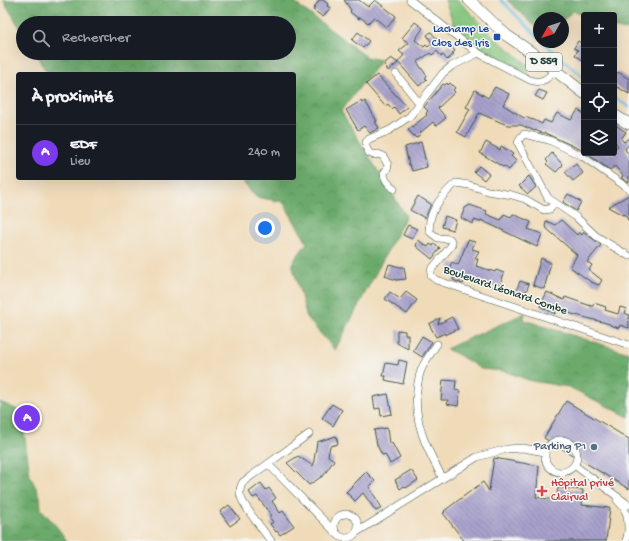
<!DOCTYPE html>
<html lang="fr">
<meta charset="utf-8">
<style>
:root{--surface:#171b24;--page:#20242c;--text:#f1f3f6;--muted:#9ea1a6;--line:#363941;--accent:#7c3aed}
body{margin:0;font-family:"Gochi Hand",sans-serif;background:var(--page);color:var(--text)}
.controls{position:absolute;right:12px;top:12px;display:grid;overflow:hidden;border-radius:4px;box-shadow:0 4px 16px #0002}
.controls button{width:36px;height:36px;display:grid;place-items:center;padding:0;border:0;border-bottom:1px solid var(--line);background:var(--surface);color:var(--text);font:20px sans-serif}
.compass{position:absolute;left:533px;top:12px;width:36px;height:36px;border-radius:50%;background:var(--surface);box-shadow:0 4px 16px #0002;rotate:230deg}
.you{position:absolute;left:265px;top:228px;width:14px;height:14px;margin:-10px;border:3px solid #fff;border-radius:50%;background:#1a73e8;box-shadow:0 0 0 6px #1a73e833}
.badge{display:grid;place-items:center;width:26px;height:26px;border-radius:50%;background:var(--accent);color:#fff;font-size:13px;font-weight:700}
.pin{position:absolute;translate:-50% -50%;border:2px solid #fff;box-shadow:0 1px 4px #0006}
.list{margin:0;padding:0;list-style:none}
h2{display:flex;justify-content:space-between;align-items:center;height:52px;margin:0;padding:0 16px;font-size:17px}
h2 small{font-size:13px;font-weight:400;color:var(--muted)}
.list li{display:grid;grid-template-columns:26px 1fr auto;gap:12px;align-items:center;box-sizing:border-box;height:56px;padding:0 16px;border-top:1px solid var(--line)}
.list b{display:block;font-size:15px;white-space:nowrap}
.list p{margin:0;font-size:13px;white-space:nowrap;color:var(--muted)}
.list em{font-size:13px;font-style:normal;color:var(--muted)}
.icon{flex:none;width:22px;height:22px;fill:none;stroke:currentColor;stroke-width:2;stroke-linecap:round;stroke-linejoin:round}
.map{position:relative;flex:none;width:629px;height:541px;overflow:hidden}
.search{position:absolute;background:var(--surface);box-shadow:0 4px 16px #0002;left:16px;top:16px;width:280px;height:44px;display:flex;align-items:center;gap:10px;box-sizing:border-box;padding:0 14px;border-radius:22px;color:var(--muted);font-size:15px}
.panel{position:absolute;background:var(--surface);box-shadow:0 4px 16px #0002;left:16px;top:72px;width:280px;height:108px;border-radius:4px}
.map>svg:first-child{display:block}
.green{fill:#85c57d;stroke:#528158}
.forest{fill:url(#forest-crowns);stroke:#467450}
.lines{fill:none;stroke-linecap:round;stroke-linejoin:round}
.stream{stroke:#6bc0e7;stroke-width:2.5}
.building{fill:url(#building-back-hatch)}
.minor-casing{stroke:#3e5548;stroke-width:8}
.primary-casing{stroke:#3e5548;stroke-width:12}
.minor{stroke:#fff;stroke-width:7}
.primary{stroke:#fff;stroke-width:11}
.transit-dot{fill:#1a4fb4;stroke:#f6f6f2;stroke-width:1.5}
.service-dot{fill:#5c6f8a;stroke:#f6f6f2;stroke-width:1.5}
.health-dot{fill:#e0444e;stroke:#f6f6f2;stroke-width:1.5}
.labels{text-anchor:middle;dominant-baseline:central;stroke-width:3;stroke-linejoin:round;paint-order:stroke}
.shield{fill:#f6f6f2;stroke:#60746d;stroke-width:1}
.shield-label{font-size:11px;font-weight:bold;fill:#1f3d34}
.transit-label{font-size:12px;fill:#164399;stroke:#f6f6f2;text-anchor:end}
.street-label{font-size:12px;fill:#1f3d34;stroke:#f6f6f2}
.service-label{font-size:12px;fill:#4e5e75;stroke:#f6f6f2;text-anchor:end}
.health-label{font-size:12px;fill:#be3a42;stroke:#f6f6f2;text-anchor:start}
</style>
<div class="map">
<svg width="629" height="541" viewBox="0 0 629 541">
<defs>
<pattern id="forest-crowns" width="20" height="18" patternUnits="userSpaceOnUse"><rect width="20" height="18" fill="#6caa6c"/><path d="M2 6a3 3 0 1 1 6 0M12 15a3 3 0 1 1 6 0" fill="none" stroke="#588c5a"/></pattern>
<pattern id="building-back-hatch" width="6" height="6" patternUnits="userSpaceOnUse"><rect width="6" height="6" fill="#a8a1cc"/><path d="M-1 5l2 2M0 0l6 6M5-1l2 2" fill="none" stroke="#8884a6"/></pattern>
</defs>
<rect width="100%" height="100%" fill="#f6f6f2"/>
<filter id="ink" filterUnits="userSpaceOnUse"><feTurbulence type="fractalNoise" baseFrequency=".025" numOctaves="2"/><feDisplacementMap in="SourceGraphic" scale="8" xChannelSelector="R" yChannelSelector="G"/><feConvolveMatrix kernelMatrix="1 2 1 2 8 2 1 2 1" color-interpolation-filters="sRGB"/></filter>
<filter id="wash" filterUnits="userSpaceOnUse"><feTurbulence type="fractalNoise" baseFrequency=".012" numOctaves="4" result="noise"/><feDisplacementMap in="SourceGraphic" scale="16" xChannelSelector="R" yChannelSelector="G"/><feGaussianBlur stdDeviation="0.9" result="paint"/><feColorMatrix in="noise" values="0 0 0 0 0 0 0 0 0 0 0 0 0 0 0 0 0 1.4 0 .05"/><feComposite in="paint" operator="in"/></filter>
<g filter="url(#wash)">
<rect width="100%" height="100%" fill="#f0dbb9"/>
<polygon class="green" points="445,0 458,0 496,39 532,68 528,73 472,42 456,30"/>
<g class="forest">
<polygon points="3,0 291,0 367,57 381,60 341,111 406,216 335,350 307,318 292,263 307,243 283,202 256,197 239,178 294,178 294,74 53,74 46,71 35,53 289,53 289,23 23,23 23,33"/>
<polygon points="507,0 629,0 629,30 614,28 614,15 584,15 584,16 573,11 563,21 563,18 539,18 539,30"/>
<polygon points="525,313 524,320 629,353 629,417 569,387 531,381 504,371 481,369 459,355 446,349"/>
<polygon points="0,402 18,410 25,438 30,476 40,496 41,509 57,527 67,541 0,541"/>
</g>
<g class="lines">
<g class="stream">
<polyline points="501,0 539,38"/>
<polyline points="543,42 570,66 584,77"/>
<polyline points="614,97 629,107"/>
</g>
</g>
<g id="blocks">
<g class="building">
<polygon points="319,0 323,0 328,4 327,6 330,8 323,17 313,10"/>
<polygon points="344,0 359,0 368,7 375,0 396,16 387,28 374,17 368,23 360,17 359,19 350,12 351,10"/>
<polygon points="415,22 423,28 415,40 424,47 426,45 428,47 432,43 427,35 431,32 444,48 449,44 455,51 452,53 454,54 447,60 443,55 441,56 437,51 432,55 430,53 417,62 427,76 425,78 427,79 419,86 398,62 404,55 399,51 409,43 402,38"/>
<polygon points="358,32 369,41 363,48 352,40"/>
<polygon points="578,41 583,44 584,42 584,61 575,55 578,50 574,48"/>
<polygon points="391,58 398,63 388,71 384,64"/>
<polygon points="618,72 629,79 629,94 614,85 614,79"/>
<polygon points="377,75 407,107 399,114 394,107 392,109 388,104 385,106 366,84"/>
<polygon points="447,83 448,85 450,83 455,88 453,90 455,92 438,108 446,118 436,126 433,122 420,133 421,134 416,138 408,130 427,115 426,113 428,111 424,107 443,84 445,85"/>
<polygon points="495,87 509,94 503,105 524,118 526,117 532,120 532,119 542,124 544,120 551,123 557,113 571,120 578,110 584,114 584,151 545,133 542,133 535,130 535,131 521,125 507,125 479,113 466,137 457,132 470,109 466,107 475,90 488,98"/>
<polygon points="539,90 547,93 543,100 535,96"/>
<polygon points="361,101 362,103 365,101 377,121 375,122 379,128 370,133 364,126 358,130 346,110"/>
<polygon points="614,124 626,132 621,139 624,142 629,138 629,144 625,149 629,155 629,183 621,178 623,176 615,166 610,170 586,153 614,153 614,149 618,146 614,140"/>
<polygon points="421,142 427,167 412,171 410,165 409,165 405,147"/>
<polygon points="486,142 500,150 501,146 513,154 511,156 516,161 509,170 504,166 503,167 480,153"/>
<polygon points="552,153 563,165 556,172 546,164 548,162 546,160"/>
<polygon points="576,164 583,173 573,181 565,172"/>
<polygon points="479,166 489,174 484,180 474,172"/>
<polygon points="529,176 536,187 528,194 519,186"/>
<polygon points="568,194 581,202 576,211 563,202"/>
<polygon points="629,195 629,221 624,214 623,215 608,207"/>
<polygon points="418,196 431,204 425,218 410,210"/>
<polygon points="470,205 487,211 486,214 501,220 504,214 511,217 513,214 531,222 528,229 542,234 537,247 481,220 480,222 474,220 473,224 461,218 465,208"/>
<polygon points="445,216 456,220 453,230 442,227"/>
<polygon points="561,220 577,235 579,232 582,235 584,232 601,245 587,262 592,265 589,270 602,280 599,285 591,282 570,267 577,255 545,227 546,221 555,225"/>
<polygon points="408,225 417,229 412,239 403,235"/>
<polygon points="418,240 428,247 430,244 433,246 434,244 440,248 432,259 416,246"/>
<polygon points="468,240 475,242 472,249 479,251 475,258 478,259 476,266 495,272 496,270 504,273 499,289 479,281 479,283 466,279 463,284 453,280 454,277 449,274 450,272 448,271 452,262 458,265"/>
<polygon points="541,258 551,263 544,289 533,285"/>
<polygon points="389,264 400,267 404,267 406,279 396,280 385,276"/>
<polygon points="520,281 529,284 524,297 515,294"/>
<polygon points="390,292 400,299 406,292 417,300 407,314 385,299"/>
<polygon points="547,292 564,300 565,297 591,306 593,306 594,303 606,307 605,310 618,314 620,307 627,309 625,313 629,315 629,328 620,325 619,328 610,325 610,324 572,314 557,308 555,314 540,306"/>
<polygon points="452,317 458,329 445,335 445,333 436,337 429,324 440,318 438,324"/>
<polygon points="397,330 405,331 405,335 408,335 408,349 397,343"/>
<polygon points="422,336 432,342 422,357 413,351"/>
<polygon points="399,360 407,362 403,384 385,380 386,376 383,376 386,363 398,365"/>
<polygon points="443,380 456,381 455,390 460,391 458,406 447,404 448,400 441,400"/>
<polygon points="388,394 392,414 381,416 380,408 375,409 373,397"/>
<polygon points="566,401 629,439 629,489 544,438"/>
<polygon points="332,404 342,410 333,426 322,418"/>
<polygon points="31,409 32,423 24,422 23,415"/>
<polygon points="387,428 389,444 392,443 400,458 390,464 385,454 382,455 377,445 374,430"/>
<polygon points="336,436 338,444 330,446 328,456 334,460 324,475 309,485 287,463 298,456 313,466 317,442"/>
<polygon points="494,458 539,466 536,497 556,500 558,488 583,490 582,505 610,508 606,541 464,541 443,513 445,512 444,511 483,482 489,491"/>
<polygon points="411,470 418,480 406,488 404,486 400,489 395,480"/>
<polygon points="366,472 375,481 369,487 382,508 376,511 363,493 355,501 346,492"/>
<polygon points="261,483 266,490 269,488 276,498 272,501 280,513 283,511 294,526 280,535 277,531 276,532 270,524 273,522 269,517 271,515 257,496 253,498 249,492"/>
<polygon points="229,505 240,519 230,526 220,512"/>
</g>
</g>
</g>
<g filter="url(#ink)">
<use href="#blocks" fill-opacity="0" stroke="#3e5548" stroke-width="1"/>
<g class="lines">
<g class="minor-casing">
<g id="minor">
<path d="M410,0L478,53L530,80C541,84 548,79 555,70"/>
<polyline points="396,74 420,104"/>
<path d="M394,189C389,184 384,180 384,173L387,169L388,165L383,156L378,154L374,155L369,153L366,147V142L369,139L390,130L410,116L443,73L452,66L478,53"/>
<polyline points="629,189 582,156 549,140 524,134 520,138 518,143 548,198 576,217 596,236 629,256"/>
<path d="M554,203L550,209L544,210L525,199L512,195L488,191L469,185L456,183C443,194 426,214 430,232L438,238L450,239L452,243L451,246L431,270V276L436,280L629,345"/>
<path d="M437,344C432,352 426,359 422,368C419,374 418,382 417,389C413,422 427,449 442,477"/>
<circle cx="561" cy="456" r="16"/>
<polyline points="268,464 336,533"/>
<polyline points="574,465 629,505"/>
<path d="M617,500C628,511 628,516 628,532"/>
<circle cx="346" cy="526" r="12"/>
<polyline points="357,532 477,457 507,449 523,448 545,452"/>
<path d="M271,541C264,531 239,502 240,492C240,489 241,485 243,482L309,434"/>
<polyline points="626,541 629,529"/>
</g>
</g>
<g class="primary-casing">
<g id="primary">
<polyline points="469,0 506,35 538,57 584,93"/>
<polyline points="614,115 629,124"/>
</g>
</g>
<use href="#minor" class="minor"/>
<use href="#primary" class="primary"/>
</g>
</g>
<rect class="transit-dot" x="493" y="33" width="8" height="8" rx="2"/>
<circle class="service-dot" cx="594" cy="447" r="4"/>
<path class="health-dot" d="M540 485h4v4h4v4h-4v4h-4v-4h-4v-4h4z"/>
<g class="labels">
<rect class="shield" x="526" y="53" width="36" height="18" rx="3"/>
<g class="shield-label">
<text x="544" y="62">D 559</text>
</g>
<g class="transit-label">
<text x="489" y="30">Lachamp Le<tspan x="489" dy="14">Clos des Iris</tspan></text>
</g>
<g class="street-label">
<text transform="translate(505 291) rotate(19)">Boulevard Léonard Combe</text>
</g>
<g class="service-label">
<text x="586" y="447">Parking P1</text>
</g>
<g class="health-label">
<text x="551" y="484">Hôpital privé<tspan x="551" dy="14">Clairval</tspan></text>
</g>
</g>
</svg>
<div class="controls">
<button>+</button>
<button>−</button>
<button><svg class="icon" aria-label="locate" viewBox="0 0 24 24"><circle cx="12" cy="12" r="6"/><path d="M12 2v4M12 18v4M2 12h4M18 12h4"/></svg></button>
<button><svg class="icon" aria-label="layers" viewBox="0 0 24 24"><path d="M12 4l9 5-9 5-9-5zM3 14l9 5 9-5"/></svg></button>
</div>
<svg class="compass" viewBox="-18 -18 36 36"><path d="M0-13l5 13h-10z" fill="#e53935"/><path d="M0 13l5-13h-10z" fill="#9ea1a6"/></svg>
<div class="you"></div>
<div class="pin badge" style="left:27px;top:418px">A</div>
<div class="search"><svg class="icon" aria-label="search" viewBox="0 0 24 24"><circle cx="10" cy="10" r="6"/><path d="M15 15l6 6"/></svg>Rechercher</div>
<section class="panel">
<h2>À proximité<small></small></h2>
<ul class="list">
<li><span class="badge">A</span><div><b>EDF</b><p>Lieu</p></div><em>240 m</em></li>
</ul>
</section>
</div>
